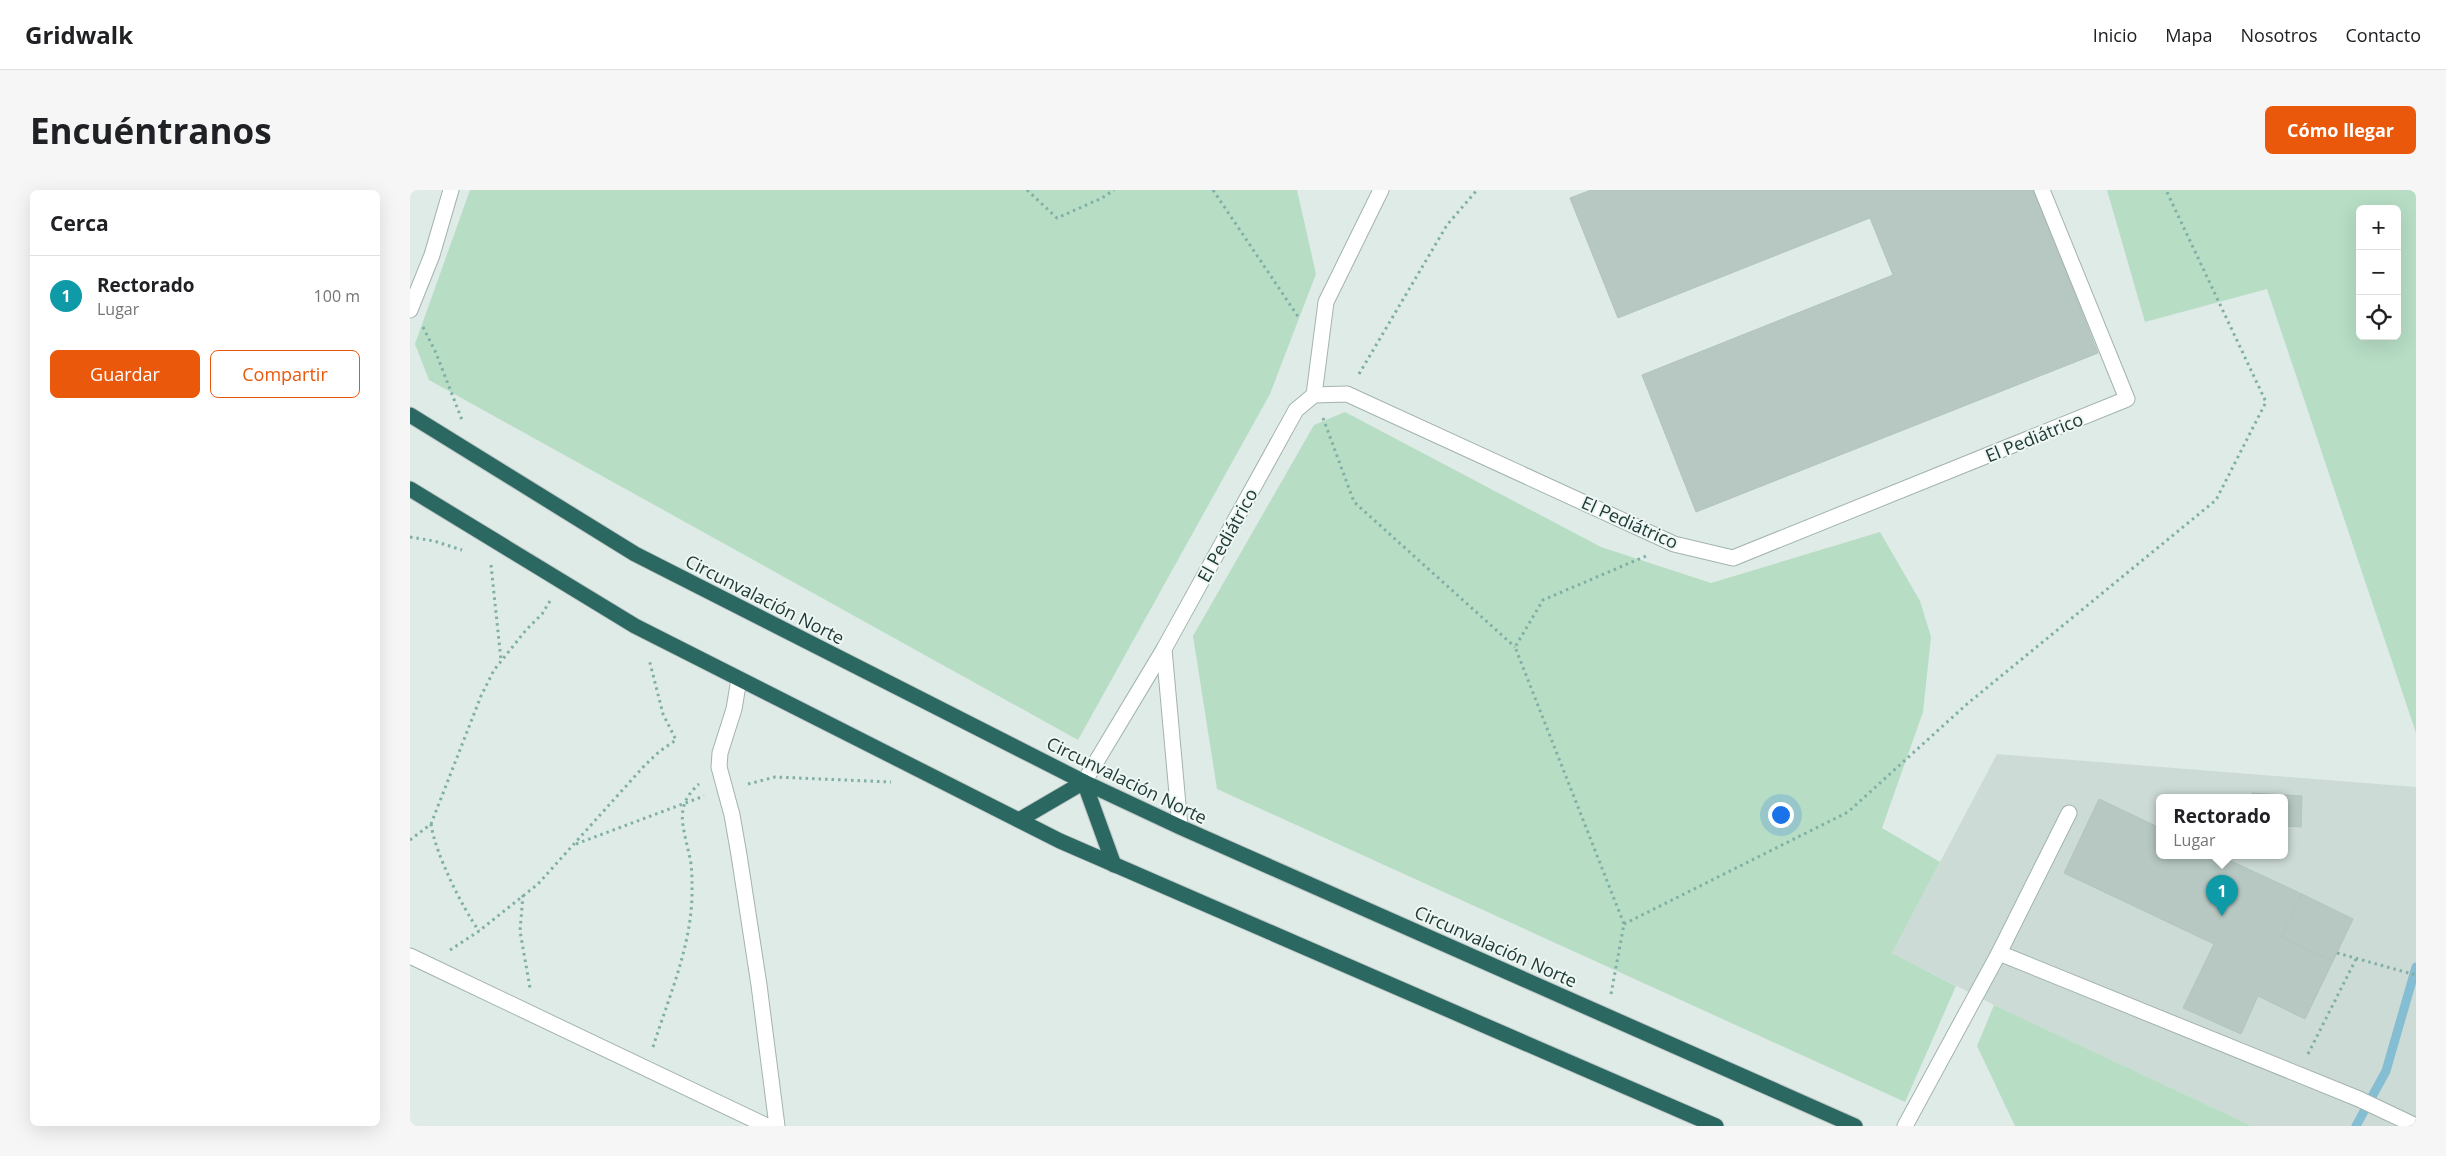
<!DOCTYPE html>
<html lang="es">
<meta charset="utf-8">
<style>
:root{--surface:#fff;--page:#f6f6f6;--text:#202124;--muted:#757577;--line:#e0e0e0;--accent:#ea580c}
body{margin:0;font-family:"Open Sans",sans-serif;background:var(--page);color:var(--text)}
.controls{position:absolute;right:15px;top:15px;display:grid;overflow:hidden;border-radius:8px;box-shadow:0 5px 20px #0002}
.controls button{width:45px;height:45px;display:grid;place-items:center;padding:0;border:0;border-bottom:1px solid var(--line);background:var(--surface);color:var(--text);font:25px sans-serif}
.you{position:absolute;left:1370px;top:624px;width:18px;height:18px;margin:-12px;border:4px solid #fff;border-radius:50%;background:#1a73e8;box-shadow:0 0 0 8px #1a73e833}
.badge{display:grid;place-items:center;width:32px;height:32px;border-radius:50%;background:var(--accent);color:#fff;font-size:16px;font-weight:700}
.pin{position:absolute;translate:-50% -41px;filter:drop-shadow(0 1px 2px #0008)}
.pin::after{content:'';position:absolute;top:26px;width:18px;height:15px;background:inherit;clip-path:polygon(0 0,100% 0,50% 100%)}
.popup{position:absolute;left:1746px;top:604px;width:132px;height:65px;box-sizing:border-box;display:grid;place-content:center;border-radius:8px;background:var(--surface);filter:drop-shadow(0 1px 4px #0005);font-size:16px;white-space:nowrap;color:var(--muted)}
.popup b{font-size:19px;color:var(--text)}
.popup::after{content:'';position:absolute;left:50%;top:100%;margin-left:-10px;border:10px solid transparent;border-top-color:var(--surface)}
.list{margin:0;padding:0;list-style:none}
h2{display:flex;justify-content:space-between;align-items:center;height:65px;margin:0;padding:0 20px;font-size:21px}
h2 small{font-size:16px;font-weight:400;color:var(--muted)}
.list li{display:grid;grid-template-columns:32px 1fr auto;gap:15px;align-items:center;box-sizing:border-box;height:80px;padding:0 20px;border-top:1px solid var(--line)}
.list b{display:block;font-size:19px;white-space:nowrap}
.list p{margin:0;font-size:16px;white-space:nowrap;color:var(--muted)}
.list em{font-size:16px;font-style:normal;color:var(--muted)}
.actions{display:flex;gap:10px;padding:15px 20px}
.actions a{flex:1;padding:11px 0;border:1px solid var(--accent);border-radius:8px;text-align:center;font-size:18px;color:var(--accent)}
.actions .main{background:var(--accent);color:#fff}
.icon{flex:none;width:28px;height:28px;fill:none;stroke:currentColor;stroke-width:2;stroke-linecap:round;stroke-linejoin:round}
.map{position:relative;flex:none;width:2006px;height:936px;overflow:hidden;border-radius:8px}
header{display:flex;align-items:center;gap:30px;box-sizing:border-box;height:70px;padding:0 25px;background:var(--surface);border-bottom:1px solid var(--line)}
header strong{font-size:24px}
nav{display:flex;gap:28px;margin-inline-start:auto;font-size:18px}
.intro{display:flex;align-items:center;justify-content:space-between;box-sizing:border-box;height:120px;padding:0 30px}
h1{margin:0;font-size:35px}
.button{padding:12px 22px;border-radius:8px;background:var(--accent);color:#fff;font-size:18px;font-weight:700}
main{display:flex;gap:30px;padding:0 30px}
aside{flex:1;background:var(--surface);border-radius:8px;box-shadow:0 5px 20px #0002}
.map>svg:first-child{display:block}
.built{fill:#cddbd6;fill-rule:evenodd}
.green{fill:#b7ddc5;fill-rule:evenodd}
.lines{fill:none;stroke-linecap:round;stroke-linejoin:round}
.stream{stroke:#85bed2;stroke-width:9}
.building{fill:#b7c8c3;stroke:#b1c4be}
.minor-casing{stroke:#a2b3ae;stroke-width:17}
.highway-casing{stroke:#c1c8c7;stroke-width:17}
.path{stroke:#7fafa5;stroke-width:3;stroke-dasharray:2.5 4;stroke-linecap:butt}
.minor{stroke:#fff;stroke-width:15}
.highway{stroke:#2b6861;stroke-width:15}
.labels{text-anchor:middle;dominant-baseline:central;stroke-width:4;stroke-linejoin:round;paint-order:stroke}
.street-label{font-size:18px;fill:#203b36;stroke:#eff7f4}
</style>
<header>
<strong>Gridwalk</strong>
<nav><a>Inicio</a><a>Mapa</a><a>Nosotros</a><a>Contacto</a></nav>
</header>
<div class="intro"><h1>Encuéntranos</h1><a class="button">Cómo llegar</a></div>
<main>
<aside>
<h2>Cerca<small></small></h2>
<ul class="list">
<li><span class="badge" style="background:#0f9aa8">1</span><div><b>Rectorado</b><p>Lugar</p></div><em>100 m</em></li>
</ul>
<div class="actions"><a class="main">Guardar</a><a>Compartir</a></div>
</aside>
<div class="map">
<svg width="2006" height="936" viewBox="0 0 2006 936">
<rect width="100%" height="100%" fill="#dfebe7"/>
<path class="built" d="M1587,564L2006,597V936H1842L1584,815L1482,763ZM1750,607H1874V665H1750Z"/>
<g class="green">
<polygon points="60,0 887,0 906,84 860,204 668,550 19,190 5,154"/>
<path d="M1697,0H2006V543L1857,99L1735,132ZM1950,19H1987V146H1950Z"/>
<polygon points="935,222 1191,357 1301,393 1470,342 1510,411 1521,447 1513,522 1472,638 1530,672 1482,763 1546,796 1495,912 807,599 783,446 904,235"/>
<polygon points="1584,815 1842,936 1605,936 1567,856"/>
</g>
<g class="lines">
<polyline class="stream" points="1946,936 1976,881 2006,777"/>
</g>
<g class="building">
<polygon points="1181,0 1624,0 1688,163 1286,322 1232,185 1483,85 1460,28 1208,128 1160,8"/>
<polygon points="1842,603 1892,606 1891,637 1874,636 1874,607 1842,607"/>
<polygon points="1689,609 1750,638 1750,665 1808,665 1892,704 1871,747 1923,771 1895,829 1848,806 1831,844 1773,818 1804,754 1654,683"/>
<polygon points="1892,704 1943,729 1923,771 1871,747"/>
</g>
<g class="lines">
<g class="minor-casing">
<g id="minor">
<polyline points="0,120 22,65 41,0"/>
<polyline points="904,205 916,112 971,0"/>
<polyline points="754,459 770,637"/>
<polyline points="329,489 324,519 310,563 309,577 322,625 329,665 349,795 367,936"/>
<polyline points="674,592 754,459 886,220 904,205 937,204 1264,354 1323,368 1717,209 1632,0"/>
<polyline points="1589,763 1949,909 2006,936"/>
<polyline points="0,766 357,936"/>
<polyline points="1495,936 1589,763 1659,623"/>
</g>
</g>
<g class="highway-casing">
<g id="highway">
<polyline points="0,225 225,364 674,592 770,637 1445,936"/>
<polyline points="0,299 225,436 650,651 1306,936"/>
<polyline points="609,630 674,592 704,675"/>
</g>
</g>
<g class="path">
<polyline points="617,0 647,28 692,8 704,0"/>
<polyline points="803,0 889,128"/>
<polyline points="13,137 26,163 52,230"/>
<polyline points="949,184 1037,35 1067,0"/>
<polyline points="913,228 944,312 1105,457"/>
<polyline points="0,347 24,351 52,360"/>
<polyline points="81,375 91,470"/>
<polyline points="338,594 365,587 481,592"/>
<path d="M21,634C25,663 52,717 69,741"/>
<polyline points="0,650 21,634 71,506 84,480 116,440 132,424 140,411"/>
<polyline points="166,654 294,606"/>
<polyline points="113,705 110,741 120,798"/>
<polyline points="1214,734 1438,622 1557,514 1806,310 1856,212 1756,0"/>
<polyline points="40,760 69,741 128,694 235,575 250,561 266,550 253,524 239,469"/>
<polyline points="1927,763 2006,785"/>
<polyline points="1201,804 1214,734 1105,457 1133,410 1236,366"/>
<path d="M243,857C259,806 283,753 282,698C282,687 282,675 279,664C273,635 264,616 289,594"/>
<polyline points="1898,864 1946,769"/>
</g>
<use href="#minor" class="minor"/>
<use href="#highway" class="highway"/>
</g>
<g class="labels">
<g class="street-label">
<text transform="translate(1624 247) rotate(-22)">El Pediátrico</text>
<text transform="translate(1220 332) rotate(24)">El Pediátrico</text>
<text transform="translate(817 345) rotate(-61)">El Pediátrico</text>
<text transform="translate(355 409) rotate(27)">Circunvalación Norte</text>
<text transform="translate(717 590) rotate(26)">Circunvalación Norte</text>
<text transform="translate(1086 756) rotate(24)">Circunvalación Norte</text>
</g>
</g>
</svg>
<div class="controls">
<button>+</button>
<button>−</button>
<button><svg class="icon" aria-label="locate" viewBox="0 0 24 24"><circle cx="12" cy="12" r="6"/><path d="M12 2v4M12 18v4M2 12h4M18 12h4"/></svg></button>
</div>
<div class="you"></div>
<div class="pin badge" style="left:1812px;top:726px;background:#0f9aa8">1</div>
<div class="popup"><b>Rectorado</b>Lugar</div>
</div>
</main>
